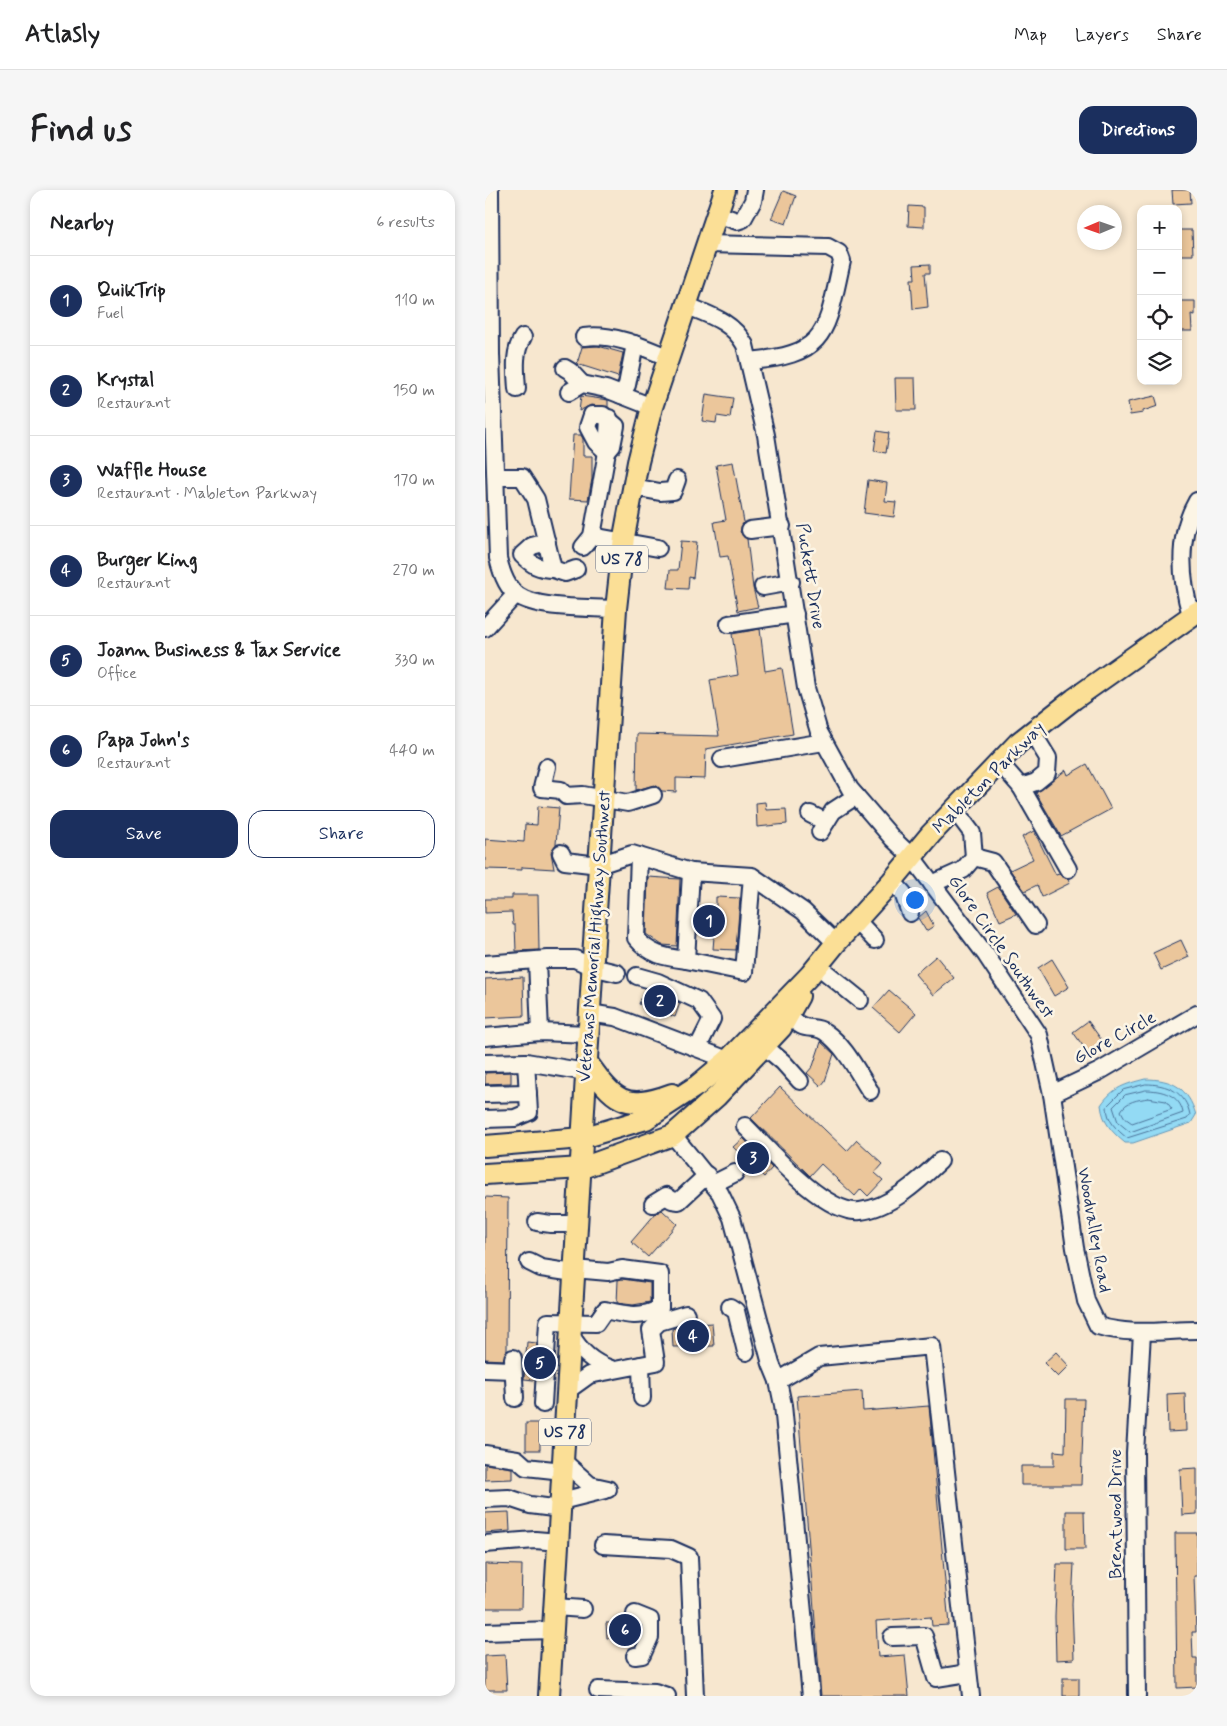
<!DOCTYPE html>
<meta charset="utf-8">
<style>
:root{--surface:#fff;--page:#f6f6f6;--text:#202124;--muted:#757577;--line:#e0e0e0;--accent:#1b2f5e}
body{margin:0;font-family:Mynerve,sans-serif;background:var(--page);color:var(--text)}
.controls{position:absolute;right:15px;top:15px;display:grid;overflow:hidden;border-radius:10px;box-shadow:0 2px 8px #0003}
.controls button{width:45px;height:45px;display:grid;place-items:center;padding:0;border:0;border-bottom:1px solid var(--line);background:var(--surface);color:var(--text);font:25px sans-serif}
.compass{position:absolute;left:592px;top:15px;width:45px;height:45px;border-radius:50%;background:var(--surface);box-shadow:0 2px 8px #0003;rotate:268deg}
.you{position:absolute;left:429px;top:709px;width:18px;height:18px;margin:-12px;border:4px solid #fff;border-radius:50%;background:#1a73e8;box-shadow:0 0 0 8px #1a73e833}
.badge{display:grid;place-items:center;width:32px;height:32px;border-radius:50%;background:var(--accent);color:#fff;font-size:16px;font-weight:700}
.pin{position:absolute;translate:-50% -50%;border:2px solid #fff;box-shadow:0 1px 5px #0006}
.list{margin:0;padding:0;list-style:none}
h2{display:flex;justify-content:space-between;align-items:center;height:65px;margin:0;padding:0 20px;font-size:21px}
h2 small{font-size:16px;font-weight:400;color:var(--muted)}
.list li{display:grid;grid-template-columns:32px 1fr auto;gap:15px;align-items:center;box-sizing:border-box;height:90px;padding:0 20px;border-top:1px solid var(--line)}
.list b{display:block;font-size:19px;white-space:nowrap}
.list p{margin:0;font-size:16px;white-space:nowrap;color:var(--muted)}
.list em{font-size:16px;font-style:normal;color:var(--muted)}
.actions{display:flex;gap:10px;padding:15px 20px}
.actions a{flex:1;padding:11px 0;border:1px solid var(--accent);border-radius:15px;text-align:center;font-size:18px;color:var(--accent)}
.actions .main{background:var(--accent);color:#fff}
.icon{flex:none;width:28px;height:28px;fill:none;stroke:currentColor;stroke-width:2;stroke-linecap:round;stroke-linejoin:round}
.map{position:relative;flex:none;width:712px;height:1506px;overflow:hidden;border-radius:15px}
header{display:flex;align-items:center;gap:30px;box-sizing:border-box;height:70px;padding:0 25px;background:var(--surface);border-bottom:1px solid var(--line)}
header strong{font-size:24px}
nav{display:flex;gap:28px;margin-inline-start:auto;font-size:18px}
.intro{display:flex;align-items:center;justify-content:space-between;box-sizing:border-box;height:120px;padding:0 30px}
h1{margin:0;font-size:35px}
.button{padding:12px 22px;border-radius:15px;background:var(--accent);color:#fff;font-size:18px;font-weight:700}
main{display:flex;gap:30px;padding:0 30px}
aside{flex:1;background:var(--surface);border-radius:15px;box-shadow:0 2px 8px #0003}
.map>svg:first-child{display:block}
.water{fill:#93daf4;stroke:#6396b8}
.lines{fill:none;stroke-linecap:round;stroke-linejoin:round}
.shore{stroke:#4b739a;stroke-width:1}
.building{fill:#ebc69b;stroke:#1b2f5e}
.minor-casing{stroke:#1b2f5e;stroke-width:20}
.major-casing{stroke:#1b2f5e;stroke-width:24}
.minor{stroke:#fcf5e5;stroke-width:16}
.major{stroke:#fbdf96;stroke-width:20}
.labels{text-anchor:middle;dominant-baseline:central;stroke-width:5;stroke-linejoin:round;paint-order:stroke}
.shield{fill:#fcf5e5;stroke:#5e6a86;stroke-width:1}
.shield-label{font-size:16px;font-weight:bold;fill:#1b2f5e}
.street-label{font-size:18px;fill:#1b2f5e;stroke:#fcf5e5}
</style>
<header>
<strong>Atlasly</strong>
<nav><a>Map</a><a>Layers</a><a>Share</a></nav>
</header>
<div class="intro"><h1>Find us</h1><a class="button">Directions</a></div>
<main>
<aside>
<h2>Nearby<small>6 results</small></h2>
<ul class="list">
<li><span class="badge">1</span><div><b>QuikTrip</b><p>Fuel</p></div><em>110 m</em></li>
<li><span class="badge">2</span><div><b>Krystal</b><p>Restaurant</p></div><em>150 m</em></li>
<li><span class="badge">3</span><div><b>Waffle House</b><p>Restaurant · Mableton Parkway</p></div><em>170 m</em></li>
<li><span class="badge">4</span><div><b>Burger King</b><p>Restaurant</p></div><em>270 m</em></li>
<li><span class="badge">5</span><div><b>Joann Business &amp; Tax Service</b><p>Office</p></div><em>330 m</em></li>
<li><span class="badge">6</span><div><b>Papa John's</b><p>Restaurant</p></div><em>440 m</em></li>
</ul>
<div class="actions"><a class="main">Save</a><a>Share</a></div>
</aside>
<div class="map">
<svg width="712" height="1506" viewBox="0 0 712 1506">
<rect width="100%" height="100%" fill="#f7e7cf"/>
<filter id="ink" filterUnits="userSpaceOnUse"><feTurbulence type="fractalNoise" baseFrequency=".02" numOctaves="2"/><feDisplacementMap in="SourceGraphic" scale="10" xChannelSelector="R" yChannelSelector="G"/><feConvolveMatrix kernelMatrix="1 2 1 2 8 2 1 2 1" color-interpolation-filters="sRGB"/></filter>
<g filter="url(#ink)">
<path class="water" d="M660,889C688,889 703,898 711,925L706,933L648,953H640C627,942 618,933 616,915C628,897 641,894 660,889Z"/>
<g class="lines">
<g class="shore">
<path d="M661,894C682,894 701,902 705,925L702,929L642,948C631,939 622,931 622,916L638,900Z"/>
<path d="M661,900C677,900 695,905 698,923L645,942L633,932L628,917L640,905Z"/>
<path d="M663,908L681,911L687,919L647,933L640,928L636,921C641,911 653,910 663,908Z"/>
</g>
</g>
<g class="building">
<polygon points="687,0 705,0 706,13 688,14"/>
<polygon points="298,1 311,6 301,34 286,29"/>
<polygon points="424,16 439,17 439,37 423,36"/>
<polygon points="693,40 707,40 708,65 693,65"/>
<polygon points="445,74 445,83 440,83 443,117 428,119 426,89 430,89 429,75"/>
<polygon points="693,111 710,111 710,125 706,124 707,141 693,141"/>
<polygon points="113,156 138,163 133,187 92,174 97,157"/>
<polygon points="410,188 430,188 431,220 411,220"/>
<polygon points="221,204 248,208 245,228 232,226 231,233 217,231"/>
<polygon points="96,206 123,210 123,217 106,215 94,221"/>
<polygon points="670,206 673,216 658,221 658,223 645,225 643,212"/>
<polygon points="392,241 404,243 401,263 389,261"/>
<polygon points="88,245 96,245 98,249 98,266 107,266 107,289 103,310 84,309"/>
<polygon points="248,272 259,332 255,342 262,349 268,398 273,417 253,421 243,366 235,367 229,332 241,330 231,275"/>
<polygon points="383,290 402,293 400,311 411,312 409,327 379,323"/>
<polygon points="196,351 212,352 208,388 204,387 203,399 183,398 185,380 193,380"/>
<polygon points="275,439 280,481 297,478 308,544 221,559 220,589 191,588 191,602 177,601 170,595 151,600 152,544 234,546 225,490 253,485 247,444"/>
<polygon points="602,574 626,619 576,646 551,603 581,580 583,585"/>
<polygon points="280,612 281,620 301,619 302,634 272,637 271,613"/>
<polygon points="53,616 74,618 71,654 66,662 69,679 37,677 37,680 0,679 0,649 39,652 40,634 52,635"/>
<polygon points="549,641 571,685 574,684 583,689 585,693 557,707 552,695 540,701 525,680 548,669 537,647"/>
<polygon points="163,687 195,689 192,756 177,755 161,744"/>
<polygon points="513,697 531,724 515,731 502,703"/>
<polygon points="27,705 53,705 54,760 31,761 30,735 28,735 27,722 0,723 0,709 27,709"/>
<polygon points="231,707 255,708 251,760 228,759 229,747 223,746 224,719 231,720"/>
<polygon points="441,721 449,736 441,741 433,728"/>
<polygon points="696,750 704,767 676,780 668,763"/>
<polygon points="451,766 469,788 448,805 430,784"/>
<polygon points="567,769 584,797 569,806 553,778"/>
<polygon points="38,787 39,826 0,828 0,789"/>
<polygon points="160,799 195,813 190,827 154,814"/>
<polygon points="404,800 431,823 415,842 388,818"/>
<polygon points="603,831 618,852 603,863 588,842"/>
<polygon points="336,852 349,864 340,891 336,896 322,883 328,876"/>
<polygon points="26,882 26,893 0,894 0,883"/>
<polygon points="295,897 362,961 372,950 398,974 390,983 398,990 383,1006 376,999 370,1006 336,974 325,986 266,928"/>
<polygon points="258,948 287,978 279,987 248,957"/>
<polygon points="0,1007 23,1008 22,1160 18,1170 0,1169"/>
<polygon points="177,1020 192,1034 163,1067 146,1052 171,1023"/>
<polygon points="137,1089 165,1093 165,1112 148,1115 132,1113 133,1090"/>
<polygon points="227,1133 229,1156 188,1157 187,1139 199,1135"/>
<polygon points="42,1152 52,1153 49,1190 39,1189"/>
<polygon points="571,1162 584,1176 573,1187 559,1173"/>
<polygon points="377,1201 378,1221 444,1216 464,1435 447,1436 446,1427 391,1431 393,1467 420,1465 424,1506 336,1506 312,1206"/>
<polygon points="700,1203 701,1241 683,1242 682,1204"/>
<polygon points="581,1209 599,1209 596,1295 536,1295 536,1276 569,1276 569,1261 580,1262"/>
<rect x="41" y="1233" width="14" height="27"/>
<polygon points="0,1274 27,1278 27,1289 0,1290"/>
<polygon points="712,1278 712,1324 697,1325 695,1279"/>
<polygon points="581,1321 599,1321 600,1359 581,1359"/>
<polygon points="24,1322 25,1341 0,1343 0,1323"/>
<polygon points="690,1343 712,1343 712,1386 709,1386 711,1442 707,1442 708,1468 712,1468 712,1497 692,1498"/>
<polygon points="0,1374 37,1375 36,1418 0,1418"/>
<polygon points="572,1374 589,1374 587,1414 589,1469 571,1470 570,1427"/>
<polygon points="121,1433 145,1433 155,1437 155,1445 154,1448 122,1448"/>
<polygon points="20,1465 22,1500 0,1500 0,1466"/>
<rect x="578" y="1488" width="16" height="18"/>
</g>
<g class="lines">
<g class="minor-casing">
<g id="minor">
<path d="M5,0L6,164L13,368C16,381 21,397 32,405C54,420 105,417 131,419"/>
<polyline points="232,24 252,31 258,29 268,11 270,0"/>
<path d="M221,54L343,57L354,63L357,71C341,141 344,165 264,171"/>
<path d="M200,115C224,125 247,131 260,155L281,245L321,498L334,542L365,599L408,649L427,667L501,765L554,845L567,904L590,1058L601,1111L613,1136C646,1146 679,1140 712,1140"/>
<path d="M99,147C127,143 156,156 182,167"/>
<polyline points="80,178 85,181 97,194"/>
<path d="M32,199C31,182 28,162 38,147"/>
<polyline points="84,202 97,194 121,199 167,217"/>
<polyline points="136,205 142,195 150,154"/>
<polygon points="107,225 118,225 131,236 127,256 122,262 111,252 103,237"/>
<polyline points="11,287 37,287 51,309 68,379 80,383 91,379"/>
<polyline points="148,297 175,302 188,301 192,290"/>
<polyline points="265,340 297,336"/>
<polyline points="107,346 173,358"/>
<path d="M62,352L47,356L37,365C47,375 54,379 68,379"/>
<polyline points="98,357 107,346 122,262 124,228"/>
<polyline points="278,397 306,392"/>
<path d="M706,425C695,387 692,346 712,311"/>
<polyline points="244,434 310,424"/>
<polyline points="0,438 31,404"/>
<polyline points="237,569 339,552"/>
<polyline points="514,572 536,597 551,592 562,583 563,568 547,542"/>
<polyline points="62,577 57,598 76,600 81,606 98,605 143,613 168,605"/>
<polyline points="536,597 583,679"/>
<polyline points="325,624 341,632"/>
<polyline points="335,642 348,621 371,606"/>
<polyline points="76,663 80,671 114,675 147,664 206,682"/>
<path d="M154,666L151,748C165,765 180,767 201,770"/>
<polyline points="489,667 508,672 551,735"/>
<polyline points="267,686 259,782 201,770 206,682 267,686 318,721 351,753"/>
<polyline points="407,691 418,703 425,723"/>
<polyline points="447,694 478,680 489,667 487,643 469,619"/>
<polyline points="372,731 390,750"/>
<polyline points="52,770 55,842"/>
<polyline points="0,774 63,769 90,769 107,777 132,783"/>
<polyline points="333,776 375,810"/>
<polyline points="152,786 173,792 214,811 227,829 213,857"/>
<polyline points="104,823 130,827 243,870"/>
<path d="M304,824C319,845 327,833 340,842C360,856 372,881 385,901"/>
<polyline points="0,847 55,842 103,844"/>
<polyline points="279,856 298,872 315,891"/>
<polyline points="0,873 41,872"/>
<polyline points="0,904 43,903"/>
<polyline points="567,904 615,881 712,824"/>
<polyline points="0,929 30,928 44,922 41,872 101,882"/>
<path d="M260,936C283,959 340,1025 375,1021C405,1018 434,991 455,971"/>
<polyline points="188,945 235,1003 247,1028 286,1174 293,1191 298,1215 326,1506"/>
<polyline points="228,994 250,983"/>
<polyline points="168,1014 181,1006 187,1010 194,1011 222,985"/>
<polyline points="52,1032 66,1034 92,1034"/>
<polyline points="44,1072 56,1078 89,1083"/>
<polyline points="245,1117 251,1121 261,1162"/>
<path d="M86,1145C96,1162 107,1172 126,1179"/>
<polyline points="28,1168 30,1208"/>
<polyline points="156,1175 157,1208"/>
<polyline points="0,1179 27,1180"/>
<polyline points="293,1191 334,1167 447,1156 486,1506"/>
<polyline points="83,1200 104,1185 171,1172 166,1140 174,1132 201,1124"/>
<path d="M58,1214L63,1132L111,1133L120,1120C141,1125 156,1129 175,1118V1084L137,1079L123,1082L89,1079"/>
<polyline points="0,1264 32,1269 41,1277 78,1281"/>
<polyline points="78,1271 105,1295 123,1299"/>
<polyline points="0,1309 24,1308 45,1315 76,1319"/>
<polyline points="76,1311 120,1300"/>
<polyline points="0,1354 50,1350 74,1352"/>
<polyline points="118,1355 186,1359 204,1367 210,1506"/>
<polyline points="70,1417 98,1419"/>
<polyline points="0,1442 68,1440"/>
<polyline points="407,1447 439,1446 451,1488 483,1483"/>
<polyline points="150,1466 157,1465 165,1447 165,1430 150,1424"/>
<polyline points="113,1500 170,1502 182,1506"/>
<polyline points="652,1506 650,1263 657,1143"/>
</g>
</g>
<g class="major-casing">
<g id="major">
<path d="M102,872C129,910 139,922 187,904"/>
<polyline points="0,956 97,948 161,929 213,895 243,870 325,785 351,753 407,691 446,644 533,553 589,509 712,422"/>
<polyline points="0,984 97,978 188,945 232,906 296,838 314,806"/>
<polyline points="64,1506 109,752 131,419 139,347 153,272 167,217 240,0"/>
</g>
</g>
<use href="#minor" class="minor"/>
<use href="#major" class="major"/>
</g>
</g>
<g class="labels">
<g class="shield">
<rect x="111" y="355.5" width="52" height="27" rx="4"/>
<rect x="54" y="1228.5" width="52" height="27" rx="4"/>
</g>
<g class="shield-label">
<text x="137" y="369">US 78</text>
<text x="80" y="1242">US 78</text>
</g>
<g class="street-label">
<text transform="translate(325 386) rotate(81)">Puckett Drive</text>
<text transform="translate(504 588) rotate(-45)">Mableton Parkway</text>
<text transform="translate(110 746) rotate(-86)">Veterans Memorial Highway Southwest</text>
<text transform="translate(516 757) rotate(55)">Glore Circle Southwest</text>
<text transform="translate(630 848) rotate(-29)">Glore Circle</text>
<text transform="translate(609 1040) rotate(80)">Woodvalley Road</text>
<text transform="translate(631 1324) rotate(-90)">Brentwood Drive</text>
</g>
</g>
</svg>
<div class="controls">
<button>+</button>
<button>−</button>
<button><svg class="icon" aria-label="locate" viewBox="0 0 24 24"><circle cx="12" cy="12" r="6"/><path d="M12 2v4M12 18v4M2 12h4M18 12h4"/></svg></button>
<button><svg class="icon" aria-label="layers" viewBox="0 0 24 24"><path d="M12 4l9 5-9 5-9-5zM3 14l9 5 9-5"/></svg></button>
</div>
<svg class="compass" viewBox="-18 -18 36 36"><path d="M0-13l5 13h-10z" fill="#e53935"/><path d="M0 13l5-13h-10z" fill="#757577"/></svg>
<div class="you"></div>
<div class="pin badge" style="left:224px;top:731px">1</div>
<div class="pin badge" style="left:175px;top:811px">2</div>
<div class="pin badge" style="left:268px;top:968px">3</div>
<div class="pin badge" style="left:208px;top:1146px">4</div>
<div class="pin badge" style="left:55px;top:1173px">5</div>
<div class="pin badge" style="left:140px;top:1440px">6</div>
</div>
</main>
